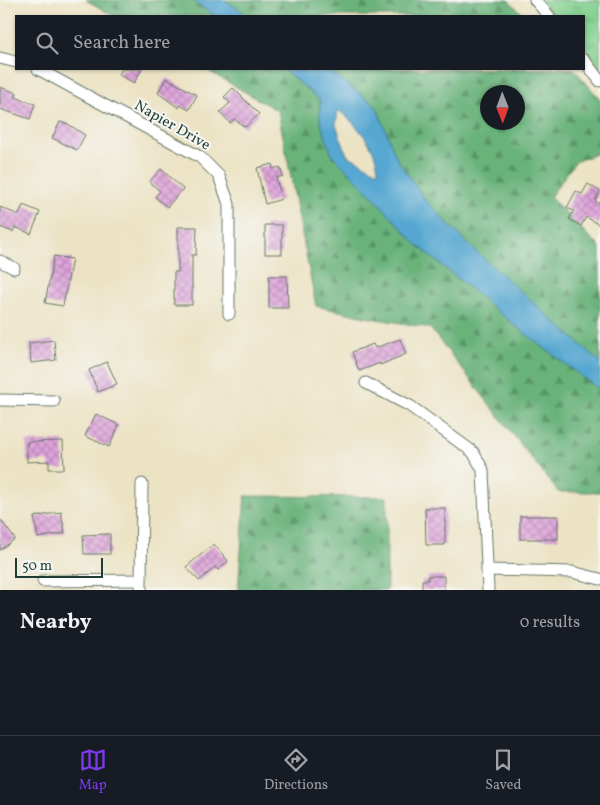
<!DOCTYPE html>
<style>
:root{--surface:#171b24;--page:#242831;--text:#f1f3f6;--muted:#9ea1a6;--line:#363941;--accent:#7c3aed}
body{margin:0;font-family:Vollkorn,serif;background:var(--page);color:var(--text)}
.compass{position:absolute;left:480px;top:85px;width:45px;height:45px;border-radius:50%;background:var(--surface);box-shadow:0 1px 4px #0004;rotate:179deg}
.scale{position:absolute;left:15px;bottom:12px;width:88px;box-sizing:border-box;padding-left:5px;border:2px solid #1f3d34;border-top:0;font-size:14px;line-height:18px;white-space:nowrap;color:#1f3d34;-webkit-text-stroke:4px #f6f6f2;paint-order:stroke}
.list{margin:0;padding:0;list-style:none}
h2{display:flex;justify-content:space-between;align-items:center;height:65px;margin:0;padding:0 20px;font-size:21px}
h2 small{font-size:16px;font-weight:400;color:var(--muted)}
.icon{flex:none;width:28px;height:28px;fill:none;stroke:currentColor;stroke-width:2;stroke-linecap:round;stroke-linejoin:round}
.map{position:relative;flex:none;width:600px;height:590px;overflow:hidden}
.search{position:absolute;background:var(--surface);box-shadow:0 1px 4px #0004;left:15px;right:15px;top:15px;height:55px;display:flex;align-items:center;gap:12px;box-sizing:border-box;padding:0 18px;border-radius:0px;color:var(--muted);font-size:19px}
.sheet{height:145px;background:var(--surface)}
nav{display:flex;justify-content:space-around;align-items:center;box-sizing:border-box;height:70px;border-top:1px solid var(--line);background:var(--surface);font-size:14px;color:var(--muted)}
nav a{display:grid;justify-items:center;gap:2px}
nav .on{color:var(--accent)}
.map>svg:first-child{display:block}
.grass{fill:url(#grass-tufts);stroke:#508662}
.forest{fill:url(#forest-firs);stroke:#447857;fill-rule:evenodd}
.water{fill:#57a7d1;stroke:#3b7282;fill-rule:evenodd}
.building{fill:url(#building-cross-hatch)}
.lines{fill:none;stroke-linecap:round;stroke-linejoin:round}
.minor-casing{stroke:#677766;stroke-width:13}
.minor{stroke:#fff;stroke-width:11}
.labels{text-anchor:middle;dominant-baseline:central;stroke-width:4;stroke-linejoin:round;paint-order:stroke}
.street-label{font-size:15px;fill:#1f3d34;stroke:#f6f6f2}
</style>
<div class="map">
<svg width="600" height="590" viewBox="0 0 600 590">
<defs>
<pattern id="grass-tufts" width="24" height="20" patternUnits="userSpaceOnUse" patternTransform="scale(1.25)"><rect width="24" height="20" fill="#82d08f"/><path d="M3 7l-1-3M5 7V3M7 7l1-3M15 17l-1-3M17 17v-4M19 17l1-3" fill="none" stroke="#6aaa76"/></pattern>
<pattern id="forest-firs" width="22" height="20" patternUnits="userSpaceOnUse" patternTransform="scale(1.25)"><rect width="22" height="20" fill="#69b27a"/><path d="M5 1l3.5 6h-7zM16 11l3.5 6h-7z" fill="#569265"/></pattern>
<pattern id="building-cross-hatch" width="8" height="8" patternUnits="userSpaceOnUse" patternTransform="scale(1.25)"><rect width="8" height="8" fill="#dea2da"/><path d="M0 0l8 8M0 8l8-8" fill="none" stroke="#b385b2"/></pattern>
</defs>
<rect width="100%" height="100%" fill="#f6f6f2"/>
<filter id="ink" filterUnits="userSpaceOnUse"><feTurbulence type="fractalNoise" baseFrequency=".02" numOctaves="2"/><feDisplacementMap in="SourceGraphic" scale="10" xChannelSelector="R" yChannelSelector="G"/><feConvolveMatrix kernelMatrix="1 2 1 2 8 2 1 2 1" color-interpolation-filters="sRGB"/></filter>
<filter id="wash" filterUnits="userSpaceOnUse"><feTurbulence type="fractalNoise" baseFrequency=".0096" numOctaves="4" result="noise"/><feDisplacementMap in="SourceGraphic" scale="20" xChannelSelector="R" yChannelSelector="G"/><feGaussianBlur stdDeviation="1.12" result="paint"/><feColorMatrix in="noise" values="0 0 0 0 0 0 0 0 0 0 0 0 0 0 0 0 0 1.4 0 .05"/><feComposite in="paint" operator="in"/></filter>
<g filter="url(#wash)">
<rect width="100%" height="100%" fill="#ece3c4"/>
<polygon class="grass" points="537,0 600,0 600,68 584,46 584,16 555,16"/>
<g class="forest">
<polygon points="86,0 192,0 215,16 114,16"/>
<polygon points="225,0 508,0 525,16 249,16"/>
<polygon points="205,69 283,69 320,100 320,121 332,155 365,188 416,244 523,332 600,390 600,492 558,492 430,328 365,317 316,306 278,111"/>
<path d="M327,69H574L600,99V152L575,162L550,197L600,247V362L472,248L426,201L397,159L376,106ZM488,92H518V122H488Z"/>
<polygon points="245,496 387,497 387,590 238,590"/>
</g>
<g class="water">
<polygon points="192,0 225,0 249,16 215,16"/>
<path d="M283,69H327L376,106L397,159L426,201L472,248L600,362V390L523,332L416,244L365,188L332,155L320,121V100ZM338,110C357,125 377,146 378,172L347,155L336,125Z"/>
</g>
<g id="blocks">
<g class="building">
<polygon points="122,69 142,69 134,83 119,75"/>
<polygon points="166,78 197,95 189,110 180,105 179,108 158,93"/>
<polygon points="0,87 17,93 15,97 35,104 30,119 0,109"/>
<polygon points="233,88 259,114 245,127 234,119 230,123 220,112 230,103 224,97"/>
<polygon points="60,122 68,124 85,135 77,150 52,138"/>
<polygon points="272,164 273,169 280,167 283,176 276,178 282,199 265,204 257,168"/>
<polygon points="161,169 183,189 167,207 155,197 160,191 149,182"/>
<polygon points="588,184 600,191 595,201 600,204 600,225 586,217 581,226 569,219 574,211 567,208 570,202 576,191 582,194"/>
<polygon points="23,205 40,212 31,234 15,227 13,232 0,227 0,207 19,215"/>
<rect x="265" y="225" width="17" height="29"/>
<polygon points="178,227 197,227 196,255 192,255 192,305 174,305 174,272 178,272"/>
<polygon points="54,256 72,259 63,306 45,303"/>
<polygon points="269,276 287,276 288,308 269,308"/>
<polygon points="400,339 406,354 380,365 380,363 359,371 352,352 373,344 375,348"/>
<polygon points="54,340 56,360 31,363 29,343"/>
<polygon points="107,362 117,384 98,392 89,370"/>
<polygon points="96,414 119,425 109,447 85,436"/>
<polygon points="63,441 64,469 49,469 49,461 27,462 27,442"/>
<polygon points="425,508 445,508 445,545 426,545"/>
<polygon points="61,512 65,533 38,538 34,517"/>
<rect x="520" y="516" width="38" height="23"/>
<polygon points="0,519 15,539 0,550"/>
<polygon points="110,534 110,554 84,554 83,535"/>
<polygon points="214,544 228,561 218,570 215,567 199,581 186,567"/>
<polygon points="428,576 444,576 444,590 422,590 422,580 428,580"/>
</g>
</g>
</g>
<g filter="url(#ink)">
<use href="#blocks" fill-opacity="0" stroke="#677766" stroke-width="1"/>
<g class="lines">
<g class="minor-casing">
<g id="minor">
<polyline points="535,0 549,16"/>
<polyline points="0,58 16,62"/>
<polyline points="584,60 600,81"/>
<polyline points="38,69 200,157 219,176 229,204 229,314"/>
<polyline points="0,261 14,268"/>
<polyline points="366,383 410,406 473,452 483,470 488,590"/>
<polyline points="0,400 54,401"/>
<polyline points="487,570 572,572 600,579"/>
<polyline points="43,581 140,580"/>
<polyline points="141,590 142,484"/>
</g>
</g>
<use href="#minor" class="minor"/>
</g>
</g>
<g class="labels">
<g class="street-label">
<text transform="translate(172 126) rotate(30)">Napier Drive</text>
</g>
</g>
</svg>
<svg class="compass" viewBox="-18 -18 36 36"><path d="M0-13l5 13h-10z" fill="#e53935"/><path d="M0 13l5-13h-10z" fill="#9ea1a6"/></svg>
<div class="scale">50 m</div>
<div class="search"><svg class="icon" aria-label="search" viewBox="0 0 24 24"><circle cx="10" cy="10" r="6"/><path d="M15 15l6 6"/></svg>Search here</div>
</div>
<section class="sheet">
<h2>Nearby<small>0 results</small></h2>
<ul class="list">
</ul>
</section>
<nav>
<a class="on"><svg class="icon" aria-label="map" viewBox="0 0 24 24"><path d="M3 6l6-2 6 2 6-2v14l-6 2-6-2-6 2zM9 4v14M15 6v14"/></svg>Map</a>
<a><svg class="icon" aria-label="directions" viewBox="0 0 24 24"><path d="M12 3l9 9-9 9-9-9zM9 14v-3h6M13 9l2 2-2 2"/></svg>Directions</a>
<a><svg class="icon" aria-label="saved" viewBox="0 0 24 24"><path d="M7 4h10v16l-5-4-5 4z"/></svg>Saved</a>
</nav>
